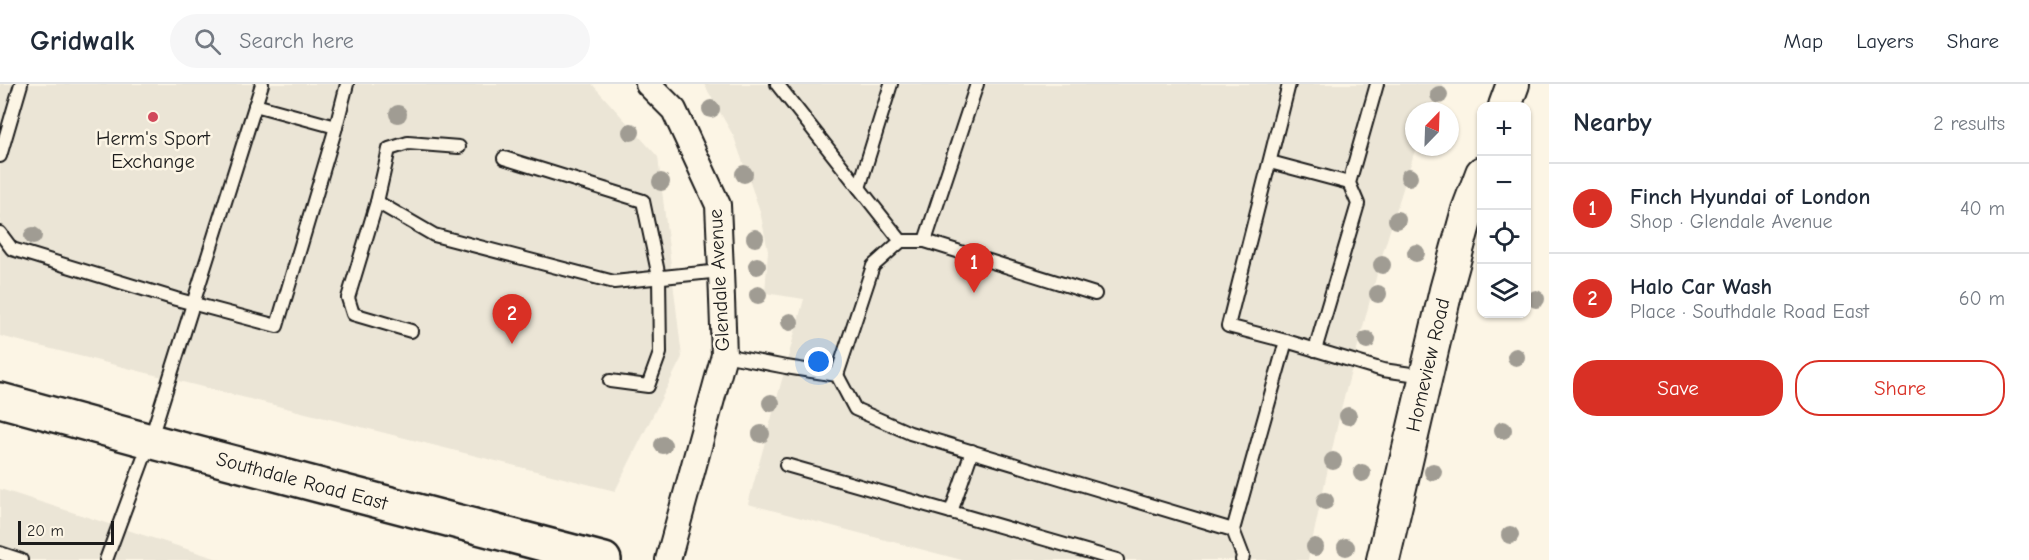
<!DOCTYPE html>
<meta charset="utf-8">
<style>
:root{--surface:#fff;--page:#f6f6f7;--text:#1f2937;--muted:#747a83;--line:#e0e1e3;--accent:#d93025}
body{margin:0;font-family:"Comic Neue",sans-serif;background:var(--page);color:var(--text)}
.controls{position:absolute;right:18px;top:18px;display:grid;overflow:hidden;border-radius:12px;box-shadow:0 2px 4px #0004}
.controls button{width:54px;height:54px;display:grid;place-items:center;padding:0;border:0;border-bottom:2px solid var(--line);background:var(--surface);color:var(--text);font:30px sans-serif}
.compass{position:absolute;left:1405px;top:18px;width:54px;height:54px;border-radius:50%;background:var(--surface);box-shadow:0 2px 4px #0004;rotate:23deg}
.scale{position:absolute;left:18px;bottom:15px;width:96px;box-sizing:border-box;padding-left:6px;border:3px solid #1c1c1c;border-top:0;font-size:16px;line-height:21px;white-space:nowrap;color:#1c1c1c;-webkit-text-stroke:4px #fcf5e5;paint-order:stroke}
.you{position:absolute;left:819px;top:278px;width:21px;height:21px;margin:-15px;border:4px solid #fff;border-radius:50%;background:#1a73e8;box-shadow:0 0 0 9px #1a73e833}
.badge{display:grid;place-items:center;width:39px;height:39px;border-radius:50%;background:var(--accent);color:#fff;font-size:20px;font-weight:700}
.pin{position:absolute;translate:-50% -50px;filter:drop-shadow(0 2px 3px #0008)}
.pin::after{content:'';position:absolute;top:32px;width:21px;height:18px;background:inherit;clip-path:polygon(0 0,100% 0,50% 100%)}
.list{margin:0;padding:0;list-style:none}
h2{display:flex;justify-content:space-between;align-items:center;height:78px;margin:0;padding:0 24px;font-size:26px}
h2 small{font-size:20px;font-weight:400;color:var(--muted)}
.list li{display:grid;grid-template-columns:39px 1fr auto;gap:18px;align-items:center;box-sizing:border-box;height:90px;padding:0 24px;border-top:2px solid var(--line)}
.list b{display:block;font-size:22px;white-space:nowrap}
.list p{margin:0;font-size:20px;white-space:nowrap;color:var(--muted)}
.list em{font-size:20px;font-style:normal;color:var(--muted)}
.actions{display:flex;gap:12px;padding:18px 24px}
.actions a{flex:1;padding:14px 0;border:2px solid var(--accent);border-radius:24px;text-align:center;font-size:21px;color:var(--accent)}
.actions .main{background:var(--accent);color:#fff}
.icon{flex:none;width:33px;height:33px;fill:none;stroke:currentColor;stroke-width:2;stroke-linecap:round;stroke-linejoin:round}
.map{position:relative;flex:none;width:1549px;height:476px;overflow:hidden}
header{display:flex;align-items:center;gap:36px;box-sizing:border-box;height:84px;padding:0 30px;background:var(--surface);border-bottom:2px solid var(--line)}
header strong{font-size:28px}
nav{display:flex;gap:33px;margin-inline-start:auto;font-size:21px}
.search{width:420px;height:54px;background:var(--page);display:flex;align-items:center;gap:15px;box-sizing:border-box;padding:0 21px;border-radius:33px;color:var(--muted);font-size:22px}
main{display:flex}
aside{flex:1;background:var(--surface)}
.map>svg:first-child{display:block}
.built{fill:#ebe5d6}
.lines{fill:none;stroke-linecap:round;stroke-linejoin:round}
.service-casing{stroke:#1c1c1c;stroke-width:16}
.minor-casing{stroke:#1c1c1c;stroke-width:28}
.tertiary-casing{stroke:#1c1c1c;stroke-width:36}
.secondary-casing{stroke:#1c1c1c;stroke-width:38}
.service{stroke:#fcf5e5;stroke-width:12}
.minor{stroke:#fcf5e5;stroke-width:24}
.tertiary{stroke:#fcf5e5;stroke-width:32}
.secondary{stroke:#fcf5e5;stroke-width:33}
.tree{fill:#a09c93}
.poi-dot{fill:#d1495b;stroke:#fcf5e5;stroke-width:2}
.labels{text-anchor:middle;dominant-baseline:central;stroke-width:5;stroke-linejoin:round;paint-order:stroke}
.poi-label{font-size:20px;fill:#1c1c1c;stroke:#fcf5e5}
.street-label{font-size:20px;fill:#1c1c1c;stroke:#fcf5e5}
</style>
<header>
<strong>Gridwalk</strong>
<div class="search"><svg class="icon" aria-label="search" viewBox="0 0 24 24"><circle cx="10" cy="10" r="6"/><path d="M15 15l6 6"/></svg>Search here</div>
<nav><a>Map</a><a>Layers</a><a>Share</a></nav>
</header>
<main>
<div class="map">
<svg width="1549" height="476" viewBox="0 0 1549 476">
<rect width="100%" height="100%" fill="#fcf5e5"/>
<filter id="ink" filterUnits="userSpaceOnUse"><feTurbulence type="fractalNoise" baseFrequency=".0167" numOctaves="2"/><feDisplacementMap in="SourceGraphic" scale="12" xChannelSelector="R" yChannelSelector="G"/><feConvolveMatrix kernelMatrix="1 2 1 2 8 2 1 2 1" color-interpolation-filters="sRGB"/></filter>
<g filter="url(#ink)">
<g class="built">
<polygon points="0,0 592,0 658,73 682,273 615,407 0,252"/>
<polygon points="704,0 1443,0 1432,27 1414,27 1414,63 1416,63 1381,175 1341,325 1308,476 962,476 748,420 804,215 765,209 768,167 760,127 734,53"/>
<polygon points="0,405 221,476 0,476"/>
</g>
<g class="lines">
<g class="service-casing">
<g id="service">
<polyline points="777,0 901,157"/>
<polyline points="255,21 336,43"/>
<polyline points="0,72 21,0"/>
<polyline points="504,74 643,117 659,193 660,269 648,302 610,297"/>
<polyline points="1270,78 1349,99"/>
<polyline points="859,104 891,0"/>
<polyline points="377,118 434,151 614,198 721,187"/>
<polyline points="0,149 12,165 176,215 277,242 336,43 347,0"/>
<polyline points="925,157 1095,210"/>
<polyline points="411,247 353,230 348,214 377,118 389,65 408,59 459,63"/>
<polyline points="1286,257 1228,242 1289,0"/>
<polyline points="1315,266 1358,120 1349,99 1377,0"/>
<polyline points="724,271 786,283 837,291 855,325 910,349 1233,446 1286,257 1383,286 1425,292"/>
<polyline points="837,291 873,182 901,157 925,157 977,0"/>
<polyline points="972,367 951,428 1117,476"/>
<polyline points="786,381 951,428"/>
<polyline points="1233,446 1243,472 1242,476"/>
<polyline points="0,469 21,476"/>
<polyline points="106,476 150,357 262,0"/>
</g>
</g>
<g class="minor-casing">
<polyline id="minor" points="648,0 674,26 718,121 721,187 724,271 668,476"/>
</g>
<g class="tertiary-casing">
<g id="tertiary">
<polyline points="1505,22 1513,0"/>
<polyline points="1383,476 1446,206 1468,126 1482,89"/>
</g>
</g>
<g class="secondary-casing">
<polyline id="secondary" points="0,316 150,357 604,476"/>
</g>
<use href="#service" class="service"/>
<use href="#minor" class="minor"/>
<use href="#tertiary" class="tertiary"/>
<use href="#secondary" class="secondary"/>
</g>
<g class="tree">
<circle cx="1439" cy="11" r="9"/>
<circle cx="711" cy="25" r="9"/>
<circle cx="398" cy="30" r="9"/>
<circle cx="631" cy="48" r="9"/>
<circle cx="744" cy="90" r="9"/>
<circle cx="1409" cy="93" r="9"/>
<circle cx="661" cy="98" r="9"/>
<circle cx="1397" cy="136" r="9"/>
<circle cx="33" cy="152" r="9"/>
<circle cx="755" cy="154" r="9"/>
<circle cx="1416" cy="169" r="9"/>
<circle cx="1382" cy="181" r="9"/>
<circle cx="757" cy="182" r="9"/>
<circle cx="1378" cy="210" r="9"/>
<circle cx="758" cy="211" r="9"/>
<circle cx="1536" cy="215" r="9"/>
<circle cx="790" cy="238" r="9"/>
<circle cx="1367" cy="256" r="9"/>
<circle cx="1516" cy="273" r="9"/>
<circle cx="771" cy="319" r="9"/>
<circle cx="1348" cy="332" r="9"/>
<circle cx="1503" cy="346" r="9"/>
<circle cx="761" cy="350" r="9"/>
<circle cx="663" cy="361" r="9"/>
<circle cx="1333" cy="377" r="9"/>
<circle cx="1433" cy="388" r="9"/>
<circle cx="1362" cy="389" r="9"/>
<circle cx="1325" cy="417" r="9"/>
<circle cx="1510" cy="451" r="9"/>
<circle cx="1315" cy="463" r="9"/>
<circle cx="1346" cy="463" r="9"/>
</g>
</g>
<circle class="poi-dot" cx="153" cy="33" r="6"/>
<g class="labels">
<g class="poi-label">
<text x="153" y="54">Herm's Sport<tspan x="153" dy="23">Exchange</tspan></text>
</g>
<g class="street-label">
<text transform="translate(719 196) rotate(-93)">Glendale Avenue</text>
<text transform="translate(1428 281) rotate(-77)">Homeview Road</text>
<text transform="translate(302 397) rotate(15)">Southdale Road East</text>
</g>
</g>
</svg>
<div class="controls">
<button>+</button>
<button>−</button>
<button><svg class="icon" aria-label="locate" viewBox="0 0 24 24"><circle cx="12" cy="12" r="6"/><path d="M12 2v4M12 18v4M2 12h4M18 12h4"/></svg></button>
<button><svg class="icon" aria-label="layers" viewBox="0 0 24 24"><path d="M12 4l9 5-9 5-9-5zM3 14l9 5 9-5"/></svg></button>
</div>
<svg class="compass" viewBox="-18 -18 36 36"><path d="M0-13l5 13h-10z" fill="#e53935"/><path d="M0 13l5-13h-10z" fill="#747a83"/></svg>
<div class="scale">20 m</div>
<div class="you"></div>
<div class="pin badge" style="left:974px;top:209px">1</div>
<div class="pin badge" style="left:512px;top:260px">2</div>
</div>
<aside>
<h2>Nearby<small>2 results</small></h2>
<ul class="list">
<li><span class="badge">1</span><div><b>Finch Hyundai of London</b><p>Shop · Glendale Avenue</p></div><em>40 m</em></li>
<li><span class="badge">2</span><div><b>Halo Car Wash</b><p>Place · Southdale Road East</p></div><em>60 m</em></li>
</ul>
<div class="actions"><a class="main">Save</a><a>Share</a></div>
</aside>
</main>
